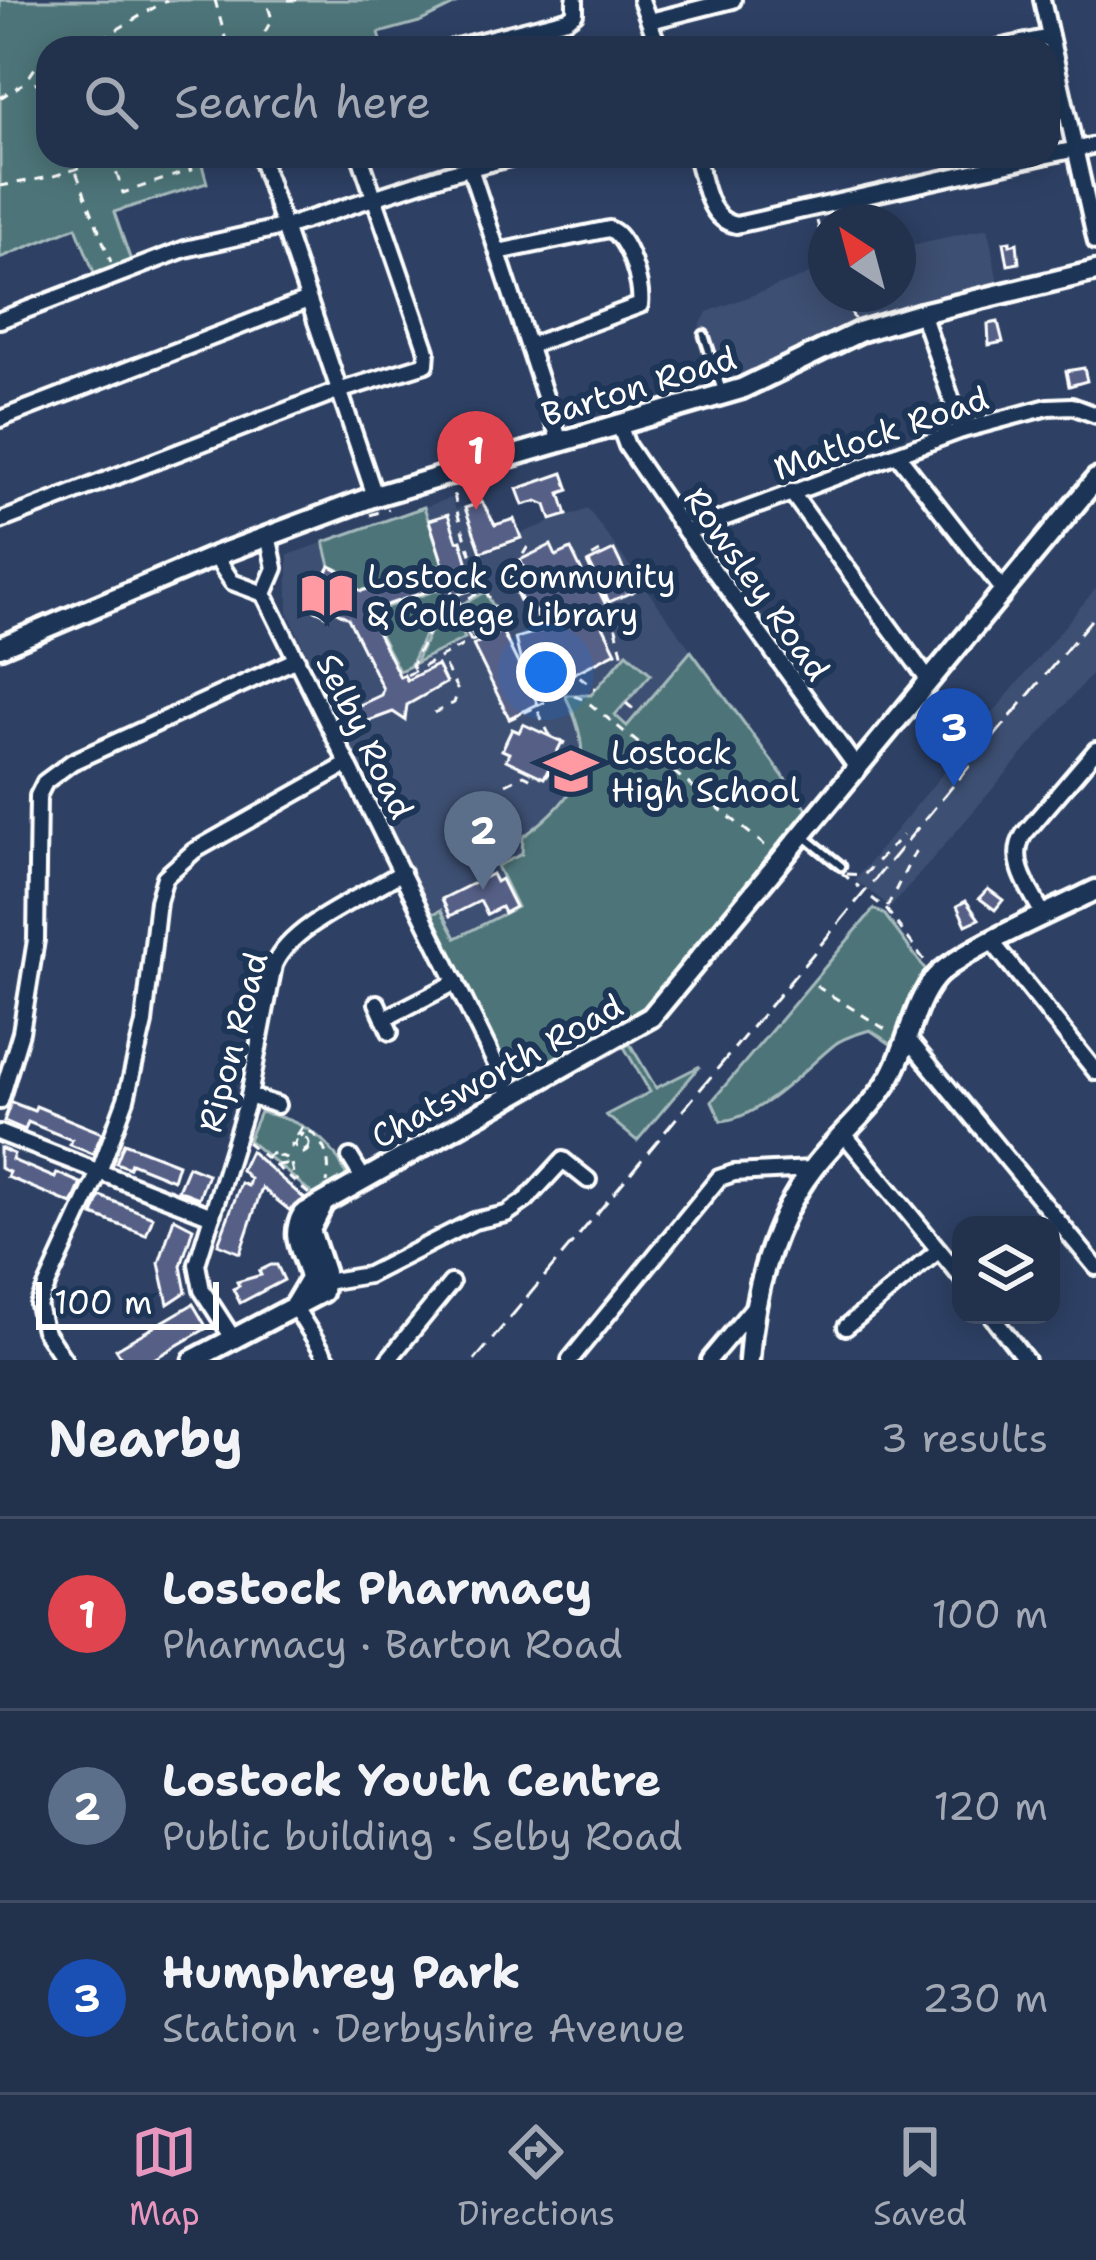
<!DOCTYPE html>
<meta charset="utf-8">
<style>
:root{--surface:#22314c;--page:#2a3953;--text:#f1f3f6;--muted:#a2a9b5;--line:#3f4c64;--accent:#e797bd}
body{margin:0;font-family:"Shantell Sans",sans-serif;background:var(--page);color:var(--text)}
.controls{position:absolute;right:36px;bottom:36px;display:grid;overflow:hidden;border-radius:24px;box-shadow:0 6px 30px #0003}
.controls button{width:108px;height:108px;display:grid;place-items:center;padding:0;border:0;border-bottom:3px solid var(--line);background:var(--surface);color:var(--text);font:60px sans-serif}
.compass{position:absolute;left:808px;top:204px;width:108px;height:108px;border-radius:50%;background:var(--surface);box-shadow:0 6px 30px #0003;rotate:324deg}
.scale{position:absolute;left:36px;bottom:30px;width:183px;box-sizing:border-box;padding-left:12px;border:6px solid #fff;border-top:0;font-size:33px;line-height:42px;white-space:nowrap;color:#fff;-webkit-text-stroke:9px #1d3557;paint-order:stroke}
.you{position:absolute;left:546px;top:672px;width:42px;height:42px;margin:-30px;border:9px solid #fff;border-radius:50%;background:#1a73e8;box-shadow:0 0 0 18px #1a73e833}
.badge{display:grid;place-items:center;width:78px;height:78px;border-radius:50%;background:var(--accent);color:#fff;font-size:39px;font-weight:700}
.pin{position:absolute;translate:-50% -99px;filter:drop-shadow(0 3px 6px #0008)}
.pin::after{content:'';position:absolute;top:63px;width:42px;height:36px;background:inherit;clip-path:polygon(0 0,100% 0,50% 100%)}
.list{margin:0;padding:0;list-style:none}
h2{display:flex;justify-content:space-between;align-items:center;height:156px;margin:0;padding:0 48px;font-size:51px}
h2 small{font-size:39px;font-weight:400;color:var(--muted)}
.list li{display:grid;grid-template-columns:78px 1fr auto;gap:36px;align-items:center;box-sizing:border-box;height:192px;padding:0 48px;border-top:3px solid var(--line)}
.list b{display:block;font-size:45px;white-space:nowrap}
.list p{margin:0;font-size:39px;white-space:nowrap;color:var(--muted)}
.list em{font-size:39px;font-style:normal;color:var(--muted)}
.icon{flex:none;width:66px;height:66px;fill:none;stroke:currentColor;stroke-width:2;stroke-linecap:round;stroke-linejoin:round}
.map{position:relative;flex:none;width:1096px;height:1360px;overflow:hidden}
.search{position:absolute;background:var(--surface);box-shadow:0 6px 30px #0003;left:36px;right:36px;top:36px;height:132px;display:flex;align-items:center;gap:30px;box-sizing:border-box;padding:0 42px;border-radius:36px;color:var(--muted);font-size:45px}
.sheet{height:732px;background:var(--surface)}
nav{display:flex;justify-content:space-around;align-items:center;box-sizing:border-box;height:168px;border-top:3px solid var(--line);background:var(--surface);font-size:33px;color:var(--muted)}
nav a{display:grid;justify-items:center;gap:6px}
nav .on{color:var(--accent)}
.map>svg:first-child{display:block}
.built{fill:#3e4f72}
.green{fill:#4e7579;stroke:#a6babc;stroke-width:3}
.building{fill:#576187;stroke:#fff;stroke-width:3}
.lines{fill:none;stroke-linecap:round;stroke-linejoin:round}
.lane-casing{stroke:#fff;stroke-width:15}
.street-casing{stroke:#fff;stroke-width:22}
.secondary-casing{stroke:#fff;stroke-width:27}
.path{stroke:#fff;stroke-width:3;stroke-dasharray:9 9;stroke-linecap:butt}
.lane{stroke:#1d3557;stroke-width:6}
.street{stroke:#1d3557;stroke-width:14}
.secondary{stroke:#1d3557;stroke-width:18}
.rail{stroke:#fff;stroke-width:3;stroke-dasharray:18 9;stroke-linecap:butt}
.labels{text-anchor:middle;dominant-baseline:central;stroke-width:12;stroke-linejoin:round;paint-order:stroke}
.street-label{font-size:33px;fill:#fff;stroke:#1d3557}
.poi-label{font-size:33px;fill:#fff;stroke:#1d3557;text-anchor:start}
</style>
<div class="map">
<svg width="1096" height="1360" viewBox="0 0 1096 1360">
<rect width="100%" height="100%" fill="#2e4165"/>
<filter id="ink" filterUnits="userSpaceOnUse"><feTurbulence type="fractalNoise" baseFrequency=".00833" numOctaves="2"/><feDisplacementMap in="SourceGraphic" scale="24" xChannelSelector="R" yChannelSelector="G"/><feConvolveMatrix kernelMatrix="1 2 1 2 8 2 1 2 1" color-interpolation-filters="sRGB"/></filter>
<g filter="url(#ink)">
<g class="built">
<polygon points="988,228 998,284 929,297 878,312 712,387 695,335 707,312 826,268 826,294 898,294 898,248"/>
<polygon points="451,498 456,509 463,507 480,555 523,540 521,533 588,509 808,810 510,1075 342,732 288,612 288,555"/>
<polygon points="1096,588 1096,669 891,907 855,880"/>
</g>
<g class="green">
<polygon points="0,0 464,0 419,22 379,33 383,48 48,48 48,156 229,156 202,165 207,183 114,212 131,261 95,275 76,227 0,258"/>
<polygon points="424,507 443,564 362,591 344,583 348,575 330,566 324,542"/>
<polygon points="440,589 443,595 410,666 399,671 373,621 367,623 365,618 372,603 377,602 381,609"/>
<polygon points="486,592 498,616 496,624 473,636 458,606"/>
<polygon points="445,599 465,638 415,663"/>
<path d="M691,651L808,810L653,1001L628,1020L524,1079L510,1075L431,915L441,910L456,938L517,907L497,866L522,854L523,837C581,794 598,761 565,695H591L627,653L651,674L615,715L627,726Z"/>
<path d="M874,909L885,915L928,973L895,1047L870,1030C858,1034 843,1037 834,1045C804,1069 761,1118 721,1121L712,1101Z"/>
<polygon points="630,1044 656,1088 700,1066 637,1141 606,1115 650,1092 624,1047"/>
<path d="M260,1112C300,1120 329,1136 346,1174L344,1179L314,1195L248,1140Z"/>
</g>
<g class="building">
<polygon points="1010,241 1010,245 1017,243 1019,263 1008,265 1004,242"/>
<polygon points="998,322 1003,342 989,345 988,324"/>
<polygon points="1084,368 1087,381 1069,386 1066,371"/>
<polygon points="563,473 569,490 560,493 567,515 551,520 546,505 537,501 523,505 517,489"/>
<polygon points="482,502 495,525 514,519 521,538 481,552 465,508"/>
<polygon points="448,514 457,541 461,540 475,589 453,596 449,584 381,607 378,600 371,602 363,618 367,625 372,622 400,677 404,675 407,680 437,665 446,683 407,705 405,720 393,712 352,727 345,712 381,695 383,689 348,618 331,609 344,583 362,591 443,564 429,520"/>
<polygon points="551,545 556,556 571,549 585,578 591,575 613,619 602,624 616,652 561,680 549,664 523,671 515,638 544,630 533,608 527,611 510,577 525,570 520,560"/>
<polygon points="614,550 634,591 609,602 589,562"/>
<polygon points="330,566 348,575 328,616 309,607"/>
<polygon points="502,631 538,704 509,718 473,645"/>
<polygon points="523,724 562,742 544,778 506,760 509,753 502,750 512,729 519,732"/>
<polygon points="492,874 496,882 501,879 515,907 504,913 501,907 487,914 480,901 450,916 442,899"/>
<polygon points="988,889 1003,900 995,910 979,898"/>
<polygon points="966,901 979,919 966,925 957,906"/>
<polygon points="11,1102 34,1111 36,1106 102,1133 93,1154 70,1145 72,1140 28,1122 25,1130 4,1121"/>
<polygon points="124,1143 178,1164 173,1180 131,1163 129,1168 116,1163"/>
<polygon points="0,1148 14,1154 12,1160 55,1178 57,1173 81,1183 72,1204 7,1177 9,1172 0,1168"/>
<polygon points="250,1151 305,1199 289,1210 262,1188 240,1253 218,1244 241,1183 248,1186 250,1179 241,1170"/>
<polygon points="188,1166 208,1174 199,1198 178,1190"/>
<polygon points="100,1196 153,1217 146,1235 93,1215"/>
<polygon points="174,1218 193,1228 181,1266 186,1292 168,1304 159,1263"/>
<polygon points="271,1265 277,1265 284,1280 240,1303 233,1289 239,1286 237,1282 261,1275 259,1271"/>
<polygon points="193,1304 207,1328 152,1360 123,1360 116,1349"/>
</g>
<g class="lines">
<g class="lane-casing">
<g id="lane">
<polyline points="704,335 722,391"/>
<polyline points="805,837 841,866"/>
</g>
</g>
<g class="street-casing">
<g id="street">
<polyline points="641,0 659,48"/>
<polyline points="1042,0 1096,242"/>
<polyline points="650,21 733,0"/>
<polyline points="453,48 567,19 575,13 575,0"/>
<polyline points="998,48 1050,37"/>
<polyline points="1048,155 1096,145"/>
<polyline points="260,156 375,496"/>
<polyline points="466,156 560,442"/>
<path d="M696,156C704,181 707,220 736,225L1044,156"/>
<path d="M498,252L609,229C628,235 643,286 640,305L529,346"/>
<polyline points="922,313 962,430"/>
<polyline points="0,320 185,249 291,225 450,173 518,156"/>
<polyline points="0,419 308,300"/>
<polyline points="620,427 627,446 686,532 857,768"/>
<polyline points="897,454 1004,591"/>
<polyline points="791,492 929,681"/>
<polyline points="0,521 332,393 426,364 427,351 360,156"/>
<polyline points="686,532 962,430 1048,407 1072,406 1096,415"/>
<polyline points="215,556 232,582 264,594 275,568 268,535"/>
<polyline points="264,594 512,1097"/>
<path d="M1044,916C1031,891 1007,861 1024,834L1096,750"/>
<polyline points="993,943 1096,1072"/>
<polyline points="377,1003 390,1032"/>
<polyline points="384,1019 456,982"/>
<polyline points="908,1039 1096,1267"/>
<polyline points="249,1096 277,1105"/>
<polyline points="0,1101 21,1032 36,940 38,796 45,782 72,762 297,659"/>
<polyline points="0,1133 212,1216"/>
<polyline points="844,1134 961,1277"/>
<polyline points="350,1157 364,1180"/>
<polyline points="325,1282 368,1275 474,1221 506,1214 526,1200 563,1160 588,1180"/>
<polyline points="294,1306 328,1360"/>
<polyline points="991,1315 1026,1360"/>
<polyline points="846,1327 939,1250"/>
<path d="M233,1338L202,1290L197,1264L249,1096L274,965C292,924 364,897 402,872"/>
<polyline points="64,1360 44,1330 38,1305 99,1172 126,1099 144,1023 158,901 165,877 194,851 348,764"/>
<polyline points="388,1360 451,1283"/>
<polyline points="570,1360 719,1178 734,1173 812,1169"/>
<polyline points="709,1360 756,1304"/>
</g>
</g>
<g class="secondary-casing">
<g id="secondary">
<polyline points="0,647 215,556 375,496 741,389 859,332 922,313 1096,271"/>
<path d="M294,1306L310,1279C306,1253 288,1240 303,1214L651,1017L1096,479"/>
<polyline points="193,1360 322,1292 324,1272 310,1230 323,1204"/>
<path d="M749,1360C753,1295 772,1222 812,1170C836,1137 868,1114 889,1079C908,1049 912,1005 935,978C957,952 1060,908 1096,890"/>
</g>
</g>
<g class="path">
<polyline points="215,0 228,48"/>
<polyline points="288,0 304,0"/>
<polyline points="86,48 167,0"/>
<polyline points="256,48 272,19 266,0"/>
<polyline points="48,73 37,65 29,77 39,85 48,77"/>
<polyline points="42,84 48,99"/>
<polyline points="0,98 29,80"/>
<polyline points="70,156 111,262"/>
<polyline points="111,156 123,193 191,170 186,156"/>
<polyline points="0,186 50,177 109,159"/>
<polyline points="817,221 826,253"/>
<polyline points="844,294 854,319"/>
<polyline points="370,515 389,509"/>
<polyline points="600,552 586,560 613,616 623,657"/>
<polyline points="485,590 504,621"/>
<polyline points="453,606 483,591 458,515 453,488"/>
<polyline points="528,618 509,577 532,540"/>
<polyline points="472,641 505,623 536,616"/>
<polyline points="414,669 412,665 446,597"/>
<polyline points="407,675 471,641 444,588"/>
<polyline points="550,678 557,675 566,693 585,700 768,848"/>
<polyline points="563,682 579,676 596,689"/>
<polyline points="626,703 638,713"/>
<polyline points="537,706 560,695"/>
<polyline points="434,713 454,703 458,691 442,660"/>
<polyline points="508,720 536,707 549,734 564,742 543,785"/>
<polyline points="506,784 524,775 532,779"/>
<polyline points="842,873 859,887"/>
<polyline points="847,874 864,875 903,835"/>
<polyline points="872,898 886,909 928,965"/>
<polyline points="887,907 918,846"/>
<polyline points="816,986 890,1032"/>
<path d="M298,1134L303,1126C324,1140 332,1158 327,1183"/>
<polygon points="298,1134 303,1134 291,1147 293,1138"/>
<circle cx="302" cy="1144" r="7"/>
<polyline points="247,1142 309,1194"/>
<polyline points="302,1154 310,1149 312,1142"/>
<polyline points="265,1157 278,1151 279,1156 290,1159 293,1173 299,1178 296,1181"/>
<polyline points="277,1165 285,1164 285,1174"/>
</g>
<use href="#lane" class="lane"/>
<use href="#street" class="street"/>
<use href="#secondary" class="secondary"/>
<polyline class="rail" points="475,1360 1096,614"/>
</g>
</g>
<defs>
<g id="library-bare" transform="scale(4.14)"><path d="M-6-4Q-3-5.5-.7-3.5V5Q-3 3-6 4ZM6-4Q3-5.5 .7-3.5V5Q3 3 6 4Z" fill="#ff9aa2" stroke="#1d3557" stroke-width="2.5" paint-order="stroke"/></g>
<g id="school-bare" transform="scale(4.14)"><path d="M0-5L7-2L0 1L-7-2ZM-4 1L0 2.5L4 1V4Q0 6-4 4Z" fill="#ff9aa2" stroke="#1d3557" stroke-width="2.5" paint-order="stroke"/></g>
</defs>
<g fill-rule="evenodd">
<use href="#library-bare" x="327" y="595"/>
<use href="#school-bare" x="571" y="771"/>
</g>
<g class="labels">
<g class="street-label">
<text transform="translate(639 386) rotate(-17)">Barton Road</text>
<text transform="translate(881 433) rotate(-19)">Matlock Road</text>
<text transform="translate(757 584) rotate(55)">Rowsley Road</text>
<text transform="translate(365 736) rotate(64)">Selby Road</text>
<text transform="translate(233 1042) rotate(-75)">Ripon Road</text>
<text transform="translate(497 1071) rotate(-29)">Chatsworth Road</text>
</g>
<g class="poi-label">
<text x="367" y="576">Lostock Community<tspan x="367" dy="38">&amp; College Library</tspan></text>
<text x="611" y="752">Lostock<tspan x="611" dy="38">High School</tspan></text>
</g>
</g>
</svg>
<div class="controls">
<button><svg class="icon" aria-label="layers" viewBox="0 0 24 24"><path d="M12 4l9 5-9 5-9-5zM3 14l9 5 9-5"/></svg></button>
</div>
<svg class="compass" viewBox="-18 -18 36 36"><path d="M0-13l5 13h-10z" fill="#e53935"/><path d="M0 13l5-13h-10z" fill="#a2a9b5"/></svg>
<div class="scale">100 m</div>
<div class="you"></div>
<div class="pin badge" style="left:476px;top:510px;background:#e0444e">1</div>
<div class="pin badge" style="left:483px;top:890px;background:#5c6f8a">2</div>
<div class="pin badge" style="left:954px;top:787px;background:#1a4fb4">3</div>
<div class="search"><svg class="icon" aria-label="search" viewBox="0 0 24 24"><circle cx="10" cy="10" r="6"/><path d="M15 15l6 6"/></svg>Search here</div>
</div>
<section class="sheet">
<h2>Nearby<small>3 results</small></h2>
<ul class="list">
<li><span class="badge" style="background:#e0444e">1</span><div><b>Lostock Pharmacy</b><p>Pharmacy · Barton Road</p></div><em>100 m</em></li>
<li><span class="badge" style="background:#5c6f8a">2</span><div><b>Lostock Youth Centre</b><p>Public building · Selby Road</p></div><em>120 m</em></li>
<li><span class="badge" style="background:#1a4fb4">3</span><div><b>Humphrey Park</b><p>Station · Derbyshire Avenue</p></div><em>230 m</em></li>
</ul>
</section>
<nav>
<a class="on"><svg class="icon" aria-label="map" viewBox="0 0 24 24"><path d="M3 6l6-2 6 2 6-2v14l-6 2-6-2-6 2zM9 4v14M15 6v14"/></svg>Map</a>
<a><svg class="icon" aria-label="directions" viewBox="0 0 24 24"><path d="M12 3l9 9-9 9-9-9zM9 14v-3h6M13 9l2 2-2 2"/></svg>Directions</a>
<a><svg class="icon" aria-label="saved" viewBox="0 0 24 24"><path d="M7 4h10v16l-5-4-5 4z"/></svg>Saved</a>
</nav>
